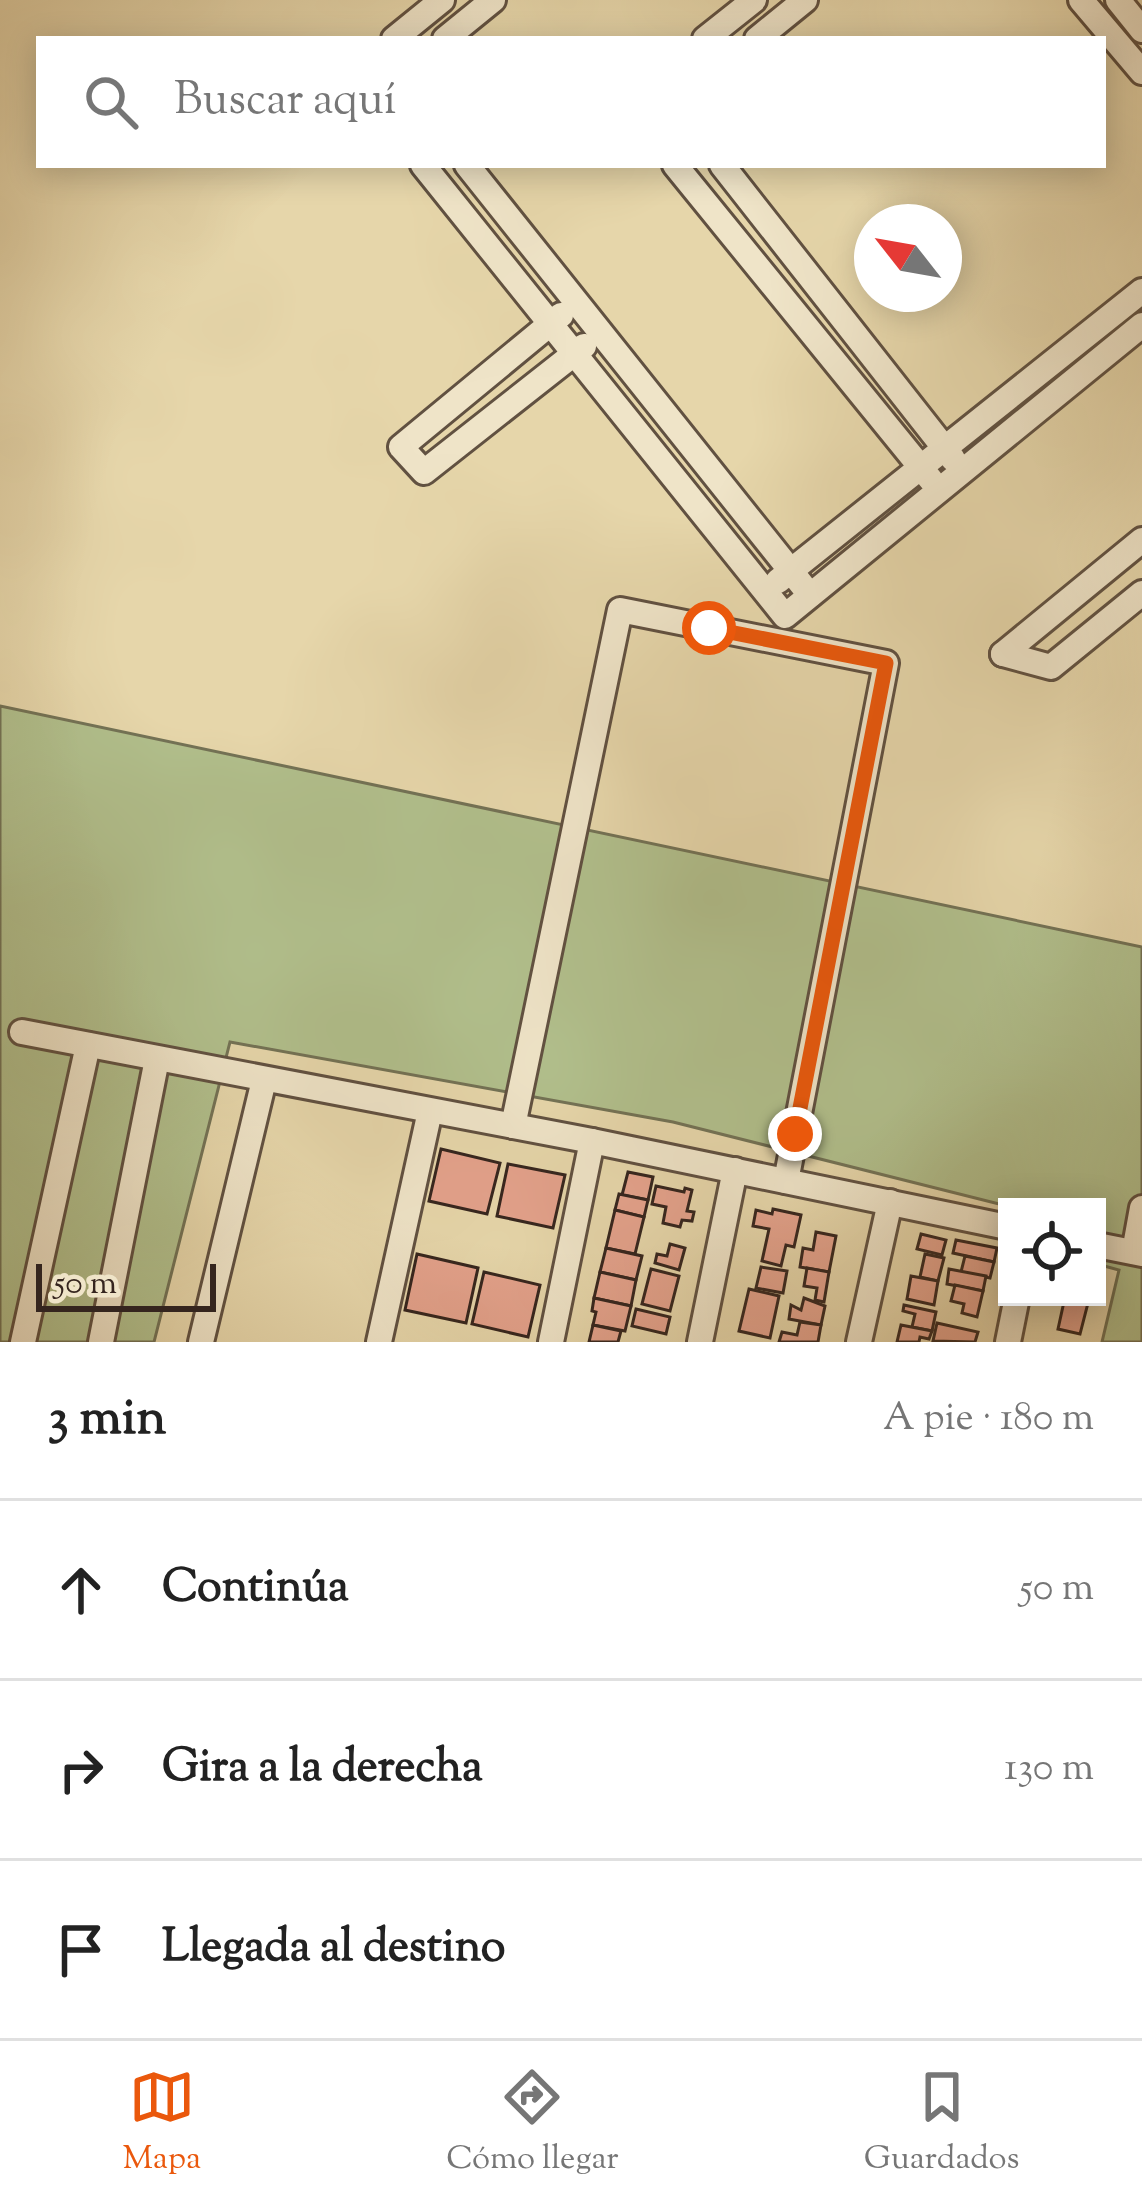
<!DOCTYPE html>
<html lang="es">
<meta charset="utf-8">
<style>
:root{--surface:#fff;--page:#f6f6f6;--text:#222;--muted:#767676;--line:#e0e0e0;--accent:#ea580c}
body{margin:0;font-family:"Sorts Mill Goudy",serif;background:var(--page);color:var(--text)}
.controls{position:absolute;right:36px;bottom:36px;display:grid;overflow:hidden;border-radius:0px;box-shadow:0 6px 30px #0003}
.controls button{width:108px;height:108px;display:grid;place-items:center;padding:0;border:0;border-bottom:3px solid var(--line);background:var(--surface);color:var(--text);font:60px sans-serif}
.compass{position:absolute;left:854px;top:204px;width:108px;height:108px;border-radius:50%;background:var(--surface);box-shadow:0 6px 30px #0003;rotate:301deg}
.scale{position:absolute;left:36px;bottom:30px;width:180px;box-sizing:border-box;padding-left:12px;border:6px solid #35251e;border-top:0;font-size:33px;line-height:42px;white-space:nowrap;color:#35251e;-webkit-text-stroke:9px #efe4c8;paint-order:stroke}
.stop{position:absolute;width:36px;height:36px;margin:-27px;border:9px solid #ea580c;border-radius:50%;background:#fff}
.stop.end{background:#ea580c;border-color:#fff;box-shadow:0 3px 12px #0008}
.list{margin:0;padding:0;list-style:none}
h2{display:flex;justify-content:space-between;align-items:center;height:156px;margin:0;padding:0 48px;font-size:51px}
h2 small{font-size:39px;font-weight:400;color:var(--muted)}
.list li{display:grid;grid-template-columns:78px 1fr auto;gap:36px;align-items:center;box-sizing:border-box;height:180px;padding:0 48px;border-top:3px solid var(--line)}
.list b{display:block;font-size:45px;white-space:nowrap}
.list em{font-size:39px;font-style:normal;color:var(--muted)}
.icon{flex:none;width:66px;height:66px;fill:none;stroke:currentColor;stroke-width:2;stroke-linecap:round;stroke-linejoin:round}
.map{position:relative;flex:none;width:1142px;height:1342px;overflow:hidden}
.search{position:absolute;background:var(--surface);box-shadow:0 6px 30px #0003;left:36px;right:36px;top:36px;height:132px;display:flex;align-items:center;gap:30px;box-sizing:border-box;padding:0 42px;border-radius:0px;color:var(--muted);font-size:45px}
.sheet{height:696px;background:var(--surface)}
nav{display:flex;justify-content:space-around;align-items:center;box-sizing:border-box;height:168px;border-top:3px solid var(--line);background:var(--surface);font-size:33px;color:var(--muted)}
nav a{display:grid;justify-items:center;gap:6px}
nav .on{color:var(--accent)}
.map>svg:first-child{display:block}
.green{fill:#b1bf8c;stroke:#737255;stroke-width:3}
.building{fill:#e4a28c;stroke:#35251e;stroke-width:3}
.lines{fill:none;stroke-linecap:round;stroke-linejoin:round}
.minor-casing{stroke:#615141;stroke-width:30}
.minor{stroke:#efe4c8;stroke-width:24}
.route{stroke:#ea580c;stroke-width:15}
</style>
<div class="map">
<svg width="1142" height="1342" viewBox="0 0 1142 1342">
<rect width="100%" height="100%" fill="#e6d6aa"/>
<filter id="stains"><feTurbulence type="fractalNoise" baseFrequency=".00167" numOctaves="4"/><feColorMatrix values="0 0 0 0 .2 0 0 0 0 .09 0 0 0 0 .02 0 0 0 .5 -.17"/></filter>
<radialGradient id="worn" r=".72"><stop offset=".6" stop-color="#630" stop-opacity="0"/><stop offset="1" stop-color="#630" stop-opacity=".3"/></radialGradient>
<polygon class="green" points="0,706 1142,947 1142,1342 1102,1342 1119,1270 1097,1264 1097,1207 1011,1207 673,1122 230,1042 154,1342 0,1342"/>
<g class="building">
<polygon points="441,1149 500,1163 487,1214 429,1201"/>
<polygon points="508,1164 565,1175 553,1228 497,1216"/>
<polygon points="628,1172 653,1177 648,1200 622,1195"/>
<polygon points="656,1186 684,1192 685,1188 692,1190 687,1211 694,1212 692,1221 682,1220 680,1227 663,1223 666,1207 652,1204"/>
<polygon points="619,1194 648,1200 644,1217 615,1210"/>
<polygon points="773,1209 801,1215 794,1247 786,1245 781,1266 762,1261 769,1229 753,1226 756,1210 772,1214"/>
<polygon points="615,1210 644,1217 635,1254 606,1248"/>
<polygon points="816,1232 836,1236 829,1272 800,1267 803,1248 813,1250"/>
<polygon points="921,1234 946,1240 942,1255 917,1249"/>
<polygon points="956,1240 997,1248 994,1262 953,1253"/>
<polygon points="670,1244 685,1248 679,1270 655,1263 657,1254 667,1256"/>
<polygon points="606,1248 642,1256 636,1280 600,1272"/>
<polygon points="417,1254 478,1268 466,1323 405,1310"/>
<polygon points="925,1254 944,1258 938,1281 920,1277"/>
<polygon points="965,1256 994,1262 990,1278 961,1272"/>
<polygon points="761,1267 787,1271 783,1293 756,1288"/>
<polygon points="807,1268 829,1272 824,1302 815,1300 817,1288 804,1286"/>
<polygon points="651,1269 679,1276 670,1311 642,1304"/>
<polygon points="949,1269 986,1276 983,1291 947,1284"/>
<polygon points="484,1272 540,1285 528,1337 472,1324"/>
<polygon points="600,1272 636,1280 631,1306 594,1298"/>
<polygon points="911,1276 938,1281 934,1305 907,1299"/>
<polygon points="955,1285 983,1291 977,1317 962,1313 964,1304 951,1301"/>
<polygon points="749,1289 779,1296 770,1338 739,1331"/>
<polygon points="1065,1297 1089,1299 1080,1334 1058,1329"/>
<polygon points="594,1298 631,1306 625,1331 593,1325 596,1312 592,1311"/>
<polygon points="804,1298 825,1306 821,1325 789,1319 791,1305 801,1310"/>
<polygon points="904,1305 936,1312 932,1331 912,1327 915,1314 903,1311"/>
<polygon points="636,1309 670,1317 666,1334 632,1326"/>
<polygon points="800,1322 821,1325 818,1342 779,1342 782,1332 797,1335"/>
<polygon points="937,1323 978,1332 975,1342 933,1341"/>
<polygon points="593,1325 621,1331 618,1342 589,1342"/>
<polygon points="901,1325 932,1331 929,1339 920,1337 919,1342 897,1342"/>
</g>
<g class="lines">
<g class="minor-casing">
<g id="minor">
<polyline points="1081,0 1142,72"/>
<polyline points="1118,0 1142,30"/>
<polyline points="394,39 442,0"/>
<polyline points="445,39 493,0"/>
<polyline points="705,39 754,0"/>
<polyline points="757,39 805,0"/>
<polyline points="423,165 785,616 1142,325"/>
<polyline points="467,165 810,595"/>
<polyline points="675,165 931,480"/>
<polyline points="722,165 953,459"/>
<polyline points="561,315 401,447 424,472 584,346"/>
<polyline points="778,581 1142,291"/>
<polyline points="1003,654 1142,540"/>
<polyline points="1003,654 1051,667 1142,593"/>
<polyline points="22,1032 592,1141 1007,1227"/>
<polyline points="513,1126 620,610 886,663 786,1181"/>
<polyline points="1097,1245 1142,1254"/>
<polyline points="1134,1252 1142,1208"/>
<polyline points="23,1342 88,1045"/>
<polyline points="101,1342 157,1059"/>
<polyline points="201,1342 264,1080"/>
<polyline points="379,1342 430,1111"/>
<polyline points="551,1342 592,1141"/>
<polyline points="700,1342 735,1170"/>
<polyline points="859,1342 890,1202"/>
<polyline points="1008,1342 1017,1297"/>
</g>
</g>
<use href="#minor" class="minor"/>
</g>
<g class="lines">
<polyline class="route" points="709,628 886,663 795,1134"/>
</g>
<rect width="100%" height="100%" filter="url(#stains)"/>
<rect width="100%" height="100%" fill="url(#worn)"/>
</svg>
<div class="controls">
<button><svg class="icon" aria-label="locate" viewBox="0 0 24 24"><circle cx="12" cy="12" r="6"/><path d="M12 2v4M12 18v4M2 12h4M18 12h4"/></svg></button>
</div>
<svg class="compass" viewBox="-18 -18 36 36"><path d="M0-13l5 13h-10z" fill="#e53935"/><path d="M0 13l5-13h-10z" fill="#767676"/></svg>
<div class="scale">50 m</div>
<div class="stop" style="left:709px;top:628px"></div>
<div class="stop end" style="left:795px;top:1134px"></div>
<div class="search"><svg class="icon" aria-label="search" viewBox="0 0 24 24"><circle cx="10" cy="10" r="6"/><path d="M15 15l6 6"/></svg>Buscar aquí</div>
</div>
<section class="sheet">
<h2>3 min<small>A pie · 180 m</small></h2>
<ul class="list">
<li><svg class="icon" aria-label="ahead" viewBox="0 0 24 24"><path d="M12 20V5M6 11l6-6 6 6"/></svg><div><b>Continúa</b></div><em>50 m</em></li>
<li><svg class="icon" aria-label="right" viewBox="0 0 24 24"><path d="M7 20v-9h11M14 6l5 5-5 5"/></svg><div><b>Gira a la derecha</b></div><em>130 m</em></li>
<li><svg class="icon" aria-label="arrive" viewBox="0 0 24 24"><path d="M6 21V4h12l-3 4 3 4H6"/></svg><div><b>Llegada al destino</b></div></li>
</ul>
</section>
<nav>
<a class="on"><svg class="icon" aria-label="map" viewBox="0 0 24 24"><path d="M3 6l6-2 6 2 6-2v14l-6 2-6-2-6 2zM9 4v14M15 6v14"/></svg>Mapa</a>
<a><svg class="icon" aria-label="directions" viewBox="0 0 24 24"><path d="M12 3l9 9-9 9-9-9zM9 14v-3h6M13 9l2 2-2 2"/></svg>Cómo llegar</a>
<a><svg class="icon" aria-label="saved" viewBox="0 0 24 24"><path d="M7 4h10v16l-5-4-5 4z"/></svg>Guardados</a>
</nav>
